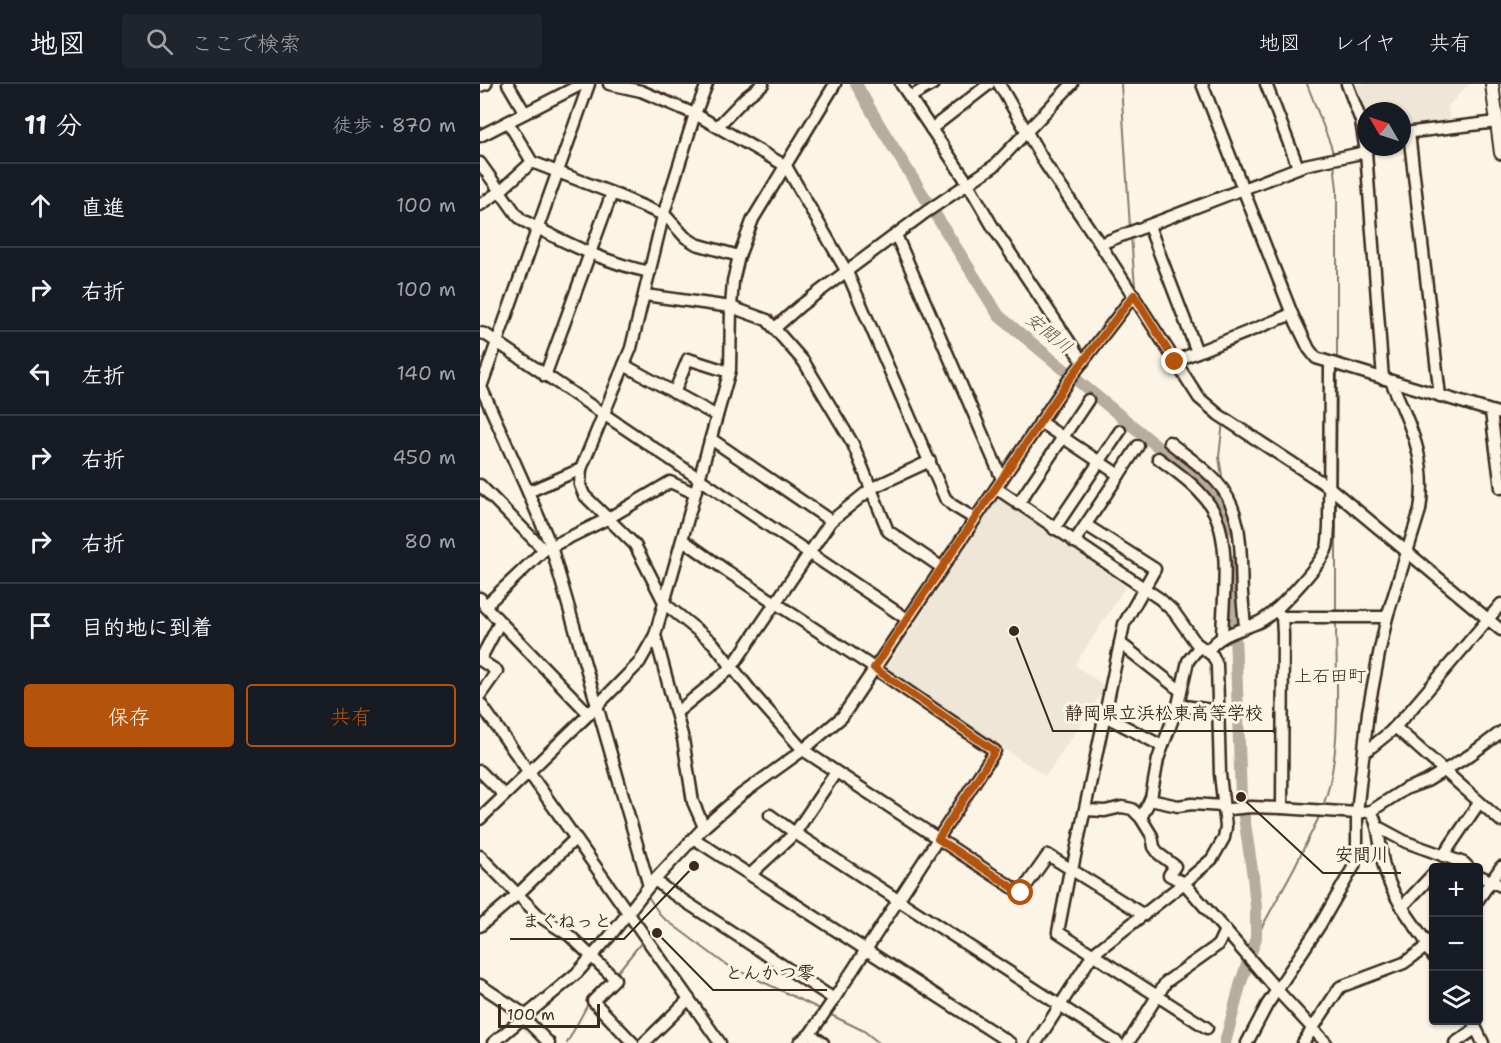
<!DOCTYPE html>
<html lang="ja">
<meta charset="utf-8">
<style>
:root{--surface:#171b24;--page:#20242c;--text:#f1f3f6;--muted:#9ea1a6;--line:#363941;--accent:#b45309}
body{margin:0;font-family:"Shantell Sans","Klee One",sans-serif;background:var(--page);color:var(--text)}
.controls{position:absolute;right:18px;bottom:18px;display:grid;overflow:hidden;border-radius:6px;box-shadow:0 2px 4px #0004}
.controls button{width:54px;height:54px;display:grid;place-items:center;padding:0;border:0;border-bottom:2px solid var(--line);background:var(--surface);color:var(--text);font:30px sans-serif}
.compass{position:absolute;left:877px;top:18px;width:54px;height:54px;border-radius:50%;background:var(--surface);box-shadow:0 2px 4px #0004;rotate:309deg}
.scale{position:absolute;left:18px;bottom:15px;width:102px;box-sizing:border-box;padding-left:6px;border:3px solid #3b2a1e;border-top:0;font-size:16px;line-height:21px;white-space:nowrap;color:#3b2a1e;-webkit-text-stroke:4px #fcf5e5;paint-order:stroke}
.stop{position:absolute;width:18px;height:18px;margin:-14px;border:4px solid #b45309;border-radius:50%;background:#fff}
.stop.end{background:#b45309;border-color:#fff;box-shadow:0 2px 6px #0008}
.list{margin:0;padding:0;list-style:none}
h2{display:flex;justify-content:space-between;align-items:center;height:78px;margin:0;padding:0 24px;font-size:26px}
h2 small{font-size:20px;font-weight:400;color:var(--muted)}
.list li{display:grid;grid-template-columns:39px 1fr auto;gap:18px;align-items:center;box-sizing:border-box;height:84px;padding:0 24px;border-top:2px solid var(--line)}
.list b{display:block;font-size:22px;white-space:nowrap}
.list em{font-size:20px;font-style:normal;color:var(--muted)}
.actions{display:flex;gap:12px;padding:18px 24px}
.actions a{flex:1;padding:14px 0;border:2px solid var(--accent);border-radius:6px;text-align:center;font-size:21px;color:var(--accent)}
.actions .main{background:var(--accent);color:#fff}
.icon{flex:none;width:33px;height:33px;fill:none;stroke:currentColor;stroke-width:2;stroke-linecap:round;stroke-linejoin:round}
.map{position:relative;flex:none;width:1021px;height:959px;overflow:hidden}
header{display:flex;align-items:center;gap:36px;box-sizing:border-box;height:84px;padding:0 30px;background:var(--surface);border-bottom:2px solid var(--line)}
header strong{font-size:28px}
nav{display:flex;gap:33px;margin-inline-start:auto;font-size:21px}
.search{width:420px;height:54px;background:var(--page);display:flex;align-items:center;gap:15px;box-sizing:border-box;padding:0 21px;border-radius:6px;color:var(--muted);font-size:22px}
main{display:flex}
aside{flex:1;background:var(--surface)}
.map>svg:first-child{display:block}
.built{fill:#eee6d6}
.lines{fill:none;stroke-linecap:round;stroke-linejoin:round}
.stream{stroke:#85796b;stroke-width:2}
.river{stroke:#b7ad9e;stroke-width:12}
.minor-casing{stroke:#3b2a1e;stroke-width:15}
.major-casing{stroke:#3b2a1e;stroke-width:16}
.minor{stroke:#fcf5e5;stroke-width:10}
.major{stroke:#fcf5e5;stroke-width:12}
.route{stroke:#b45309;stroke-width:8}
.labels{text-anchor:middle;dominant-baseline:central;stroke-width:6;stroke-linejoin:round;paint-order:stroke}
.water-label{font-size:18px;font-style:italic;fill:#605144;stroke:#fcf5e5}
.neighbourhood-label{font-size:18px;fill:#3b2a1e;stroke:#fcf5e5}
.leader{fill:none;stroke:#3b2a1e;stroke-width:2}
.callout-dot{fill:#3b2a1e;stroke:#fcf5e5;stroke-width:2}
.callout-label{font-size:18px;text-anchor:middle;font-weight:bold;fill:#3b2a1e;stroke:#fcf5e5;stroke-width:6;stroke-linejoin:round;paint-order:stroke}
</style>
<header>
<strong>地図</strong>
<div class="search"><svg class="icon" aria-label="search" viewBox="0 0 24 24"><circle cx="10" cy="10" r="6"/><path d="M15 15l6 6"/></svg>ここで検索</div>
<nav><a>地図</a><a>レイヤ</a><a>共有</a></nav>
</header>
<main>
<aside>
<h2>11 分<small>徒歩 · 870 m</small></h2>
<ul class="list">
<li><svg class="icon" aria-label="ahead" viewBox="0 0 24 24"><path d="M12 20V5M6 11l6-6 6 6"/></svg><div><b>直進</b></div><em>100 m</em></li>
<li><svg class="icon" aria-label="right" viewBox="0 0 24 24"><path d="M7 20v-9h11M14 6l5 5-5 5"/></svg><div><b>右折</b></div><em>100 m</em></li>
<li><svg class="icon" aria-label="left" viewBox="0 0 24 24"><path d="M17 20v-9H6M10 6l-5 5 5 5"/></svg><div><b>左折</b></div><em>140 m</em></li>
<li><svg class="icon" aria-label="right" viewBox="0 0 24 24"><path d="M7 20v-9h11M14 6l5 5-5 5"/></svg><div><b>右折</b></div><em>450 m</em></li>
<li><svg class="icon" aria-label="right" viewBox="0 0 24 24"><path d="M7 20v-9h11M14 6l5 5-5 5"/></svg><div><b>右折</b></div><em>80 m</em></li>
<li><svg class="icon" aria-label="arrive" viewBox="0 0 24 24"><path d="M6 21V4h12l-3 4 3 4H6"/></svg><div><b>目的地に到着</b></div></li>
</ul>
<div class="actions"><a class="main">保存</a><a>共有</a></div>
</aside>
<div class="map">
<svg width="1021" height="959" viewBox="0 0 1021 959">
<rect width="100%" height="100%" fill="#fcf5e5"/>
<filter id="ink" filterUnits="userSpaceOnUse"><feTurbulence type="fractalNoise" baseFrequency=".0167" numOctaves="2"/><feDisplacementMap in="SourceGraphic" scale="12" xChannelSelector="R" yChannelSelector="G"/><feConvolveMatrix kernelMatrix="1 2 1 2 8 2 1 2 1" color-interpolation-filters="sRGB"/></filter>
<g filter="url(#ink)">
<g class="built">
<polygon points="872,0 989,0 968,22 970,40 922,45 922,27 886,27 886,39"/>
<polygon points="518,414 646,502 595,581 626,603 566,692 404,588"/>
</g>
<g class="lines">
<g class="stream">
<polyline points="641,0 650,144"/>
<polyline points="827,0 851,62 853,70"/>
<polyline points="854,79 857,105 857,277"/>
<polyline points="651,152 655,203 662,216"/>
<polyline points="742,392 739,373 743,337"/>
<polyline points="856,403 857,286"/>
<polyline points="856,529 856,415"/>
<path d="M843,722C863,669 856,595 856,538"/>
<polyline points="169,814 181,832 245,880 340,925"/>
<polyline points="776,854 814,784 840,731"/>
<polyline points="136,890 161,859"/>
<polyline points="347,929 384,947 399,959"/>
<polyline points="87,959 109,918"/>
</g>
<g class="river">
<polyline points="376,0 400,42 519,232 688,371 721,396 743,417 755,447"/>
<polyline points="745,959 761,898 776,854 776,824 773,793 761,713 755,549 756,477"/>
</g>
<g class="minor-casing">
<g id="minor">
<polyline points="28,0 45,29"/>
<polyline points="129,0 161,7 215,30 306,82 367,188 465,414 472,421 495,435"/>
<polyline points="421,0 487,98 513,143 603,278"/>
<polyline points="519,0 566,81 620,160 719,314 739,331 849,403 1021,546"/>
<polyline points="722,0 812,230 829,265 836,274 1021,330"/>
<polyline points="786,0 818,83"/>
<polyline points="867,0 881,37 886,68 903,295"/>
<polyline points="0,2 6,0"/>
<polyline points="430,13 453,0"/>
<polyline points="28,38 52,78 132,109 186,132 205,153 216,160 259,172"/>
<polyline points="238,42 265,14 283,0"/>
<polyline points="451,45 509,0"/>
<polyline points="924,49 1017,38 1021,41"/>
<polyline points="929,49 960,312"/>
<polyline points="0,52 102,0"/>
<path d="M0,79L37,131L42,136C82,157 125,179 170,188"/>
<polyline points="0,121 19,108 52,78"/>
<polyline points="669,142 717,268"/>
<polyline points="416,151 522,395"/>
<polyline points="620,160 825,81 886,68 890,63"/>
<polyline points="165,211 251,223 287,236 324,278 373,360 408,447 461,483"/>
<polyline points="295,244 320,222 446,128 514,82 592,0"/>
<polyline points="0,249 5,250 427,535"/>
<polyline points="695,277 812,230"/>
<polyline points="144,281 237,332"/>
<polyline points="65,292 132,109"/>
<polyline points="194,309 208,275 249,288"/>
<polyline points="1011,328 1021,404"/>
<polyline points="560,338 639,391 594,458"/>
<polyline points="231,355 351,437"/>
<path d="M689,358C705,371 722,382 736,397C765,428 760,471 762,510C763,521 764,532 765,543"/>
<path d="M678,374C698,389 722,405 734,428C751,461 743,516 742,552"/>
<polyline points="101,385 100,401 104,411 155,461 185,520 233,559 275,612 323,666 541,809 568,771 592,786 589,791 578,848 727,944"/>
<polyline points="639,391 658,362"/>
<polyline points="0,401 64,466 127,435 190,398 214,409"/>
<polyline points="516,404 680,515 694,528 716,559 733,572 737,581 740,690 746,743 744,754 732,775 704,799 613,870 556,959"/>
<polyline points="48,408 1,303 109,0"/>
<polyline points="538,420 608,316"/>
<polyline points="606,441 675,485 644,540 592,786 664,831"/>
<polyline points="574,445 640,347"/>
<polyline points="203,456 247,487 394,584 515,667 354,915 330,950 319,959"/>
<polyline points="0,514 5,522 109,630"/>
<polyline points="5,522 64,466"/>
<polyline points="795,526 802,533 803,550 802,724"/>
<polyline points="802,533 907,533"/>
<polyline points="175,551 203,655 213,718 224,743"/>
<polyline points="640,559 701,607"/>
<path d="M728,567C740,549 760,547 779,538C796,530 838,483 846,466C849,460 848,451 849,443L850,279"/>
<polyline points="0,611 17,587 0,576 20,538"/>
<polyline points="0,619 240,959"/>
<polyline points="698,621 738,627"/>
<polyline points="197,628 252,583 351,437 392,404 450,377"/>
<polyline points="625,632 682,662"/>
<polyline points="915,643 1021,737"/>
<polyline points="884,669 910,648 929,628 1021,520"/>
<polyline points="0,687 24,711"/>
<polyline points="670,716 698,722 712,720 743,722"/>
<polyline points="750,725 771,723 802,724 877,729 891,727 925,705 947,697 990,671 1021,648"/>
<polyline points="605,726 625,727 642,723 652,725 661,734 672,752 674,763 679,770 695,782 689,791 704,799 797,906 846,959"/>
<path d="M891,727C901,745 899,766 905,786C912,813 932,837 947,859"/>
<polyline points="290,731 315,749 638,959"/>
<polyline points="661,734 671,714 678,675 698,621 708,577 720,562"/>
<polyline points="0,735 109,630 159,579 175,551 250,286 251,223 253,197 259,172 273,135 355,0"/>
<polyline points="898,743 926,758 984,779 989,784"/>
<polyline points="213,754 530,959"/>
<polyline points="0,772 59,832 90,852 135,895 113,917 153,959"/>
<polyline points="963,772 999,719"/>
<polyline points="271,790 315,749 356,688"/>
<polyline points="998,791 1021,802"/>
<polyline points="175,796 186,805 354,915"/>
<polyline points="169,802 71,462 48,408 101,385 151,264 183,132 215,30 227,0"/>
<polyline points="998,816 1021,783"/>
<polyline points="922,823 954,789"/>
<polyline points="0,842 38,810 96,754"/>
<polyline points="945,862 954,873"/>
<polyline points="0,901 47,932"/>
<polyline points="44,934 69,959"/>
<polyline points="992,936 1003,959"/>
<polyline points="330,950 343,959"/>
<polyline points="13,959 97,889 130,852 169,802 224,743 262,710 323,666 362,633 588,297 654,211"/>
<polyline points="164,959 209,915"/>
<polyline points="648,959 686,898 738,861 745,846"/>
<path d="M767,959L787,921L840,841L874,782L877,767V729L888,628L899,570L907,533L940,426C948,376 930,341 911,297"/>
<polyline points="823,959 860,903 924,879 942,866 954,854"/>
<polyline points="975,959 995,945"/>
</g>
</g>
<g class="major-casing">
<polyline id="major" points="1012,0 1021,69"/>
</g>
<use href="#minor" class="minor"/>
<use href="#major" class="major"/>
</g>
</g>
<g class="lines" filter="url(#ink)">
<polyline class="route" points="541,809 458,755 515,667 394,584 588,297 654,211 695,278"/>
</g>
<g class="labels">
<g class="water-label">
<text transform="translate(569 249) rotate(39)">安間川</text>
</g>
<g class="neighbourhood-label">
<text x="850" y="592">上石田町</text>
</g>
</g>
<path class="leader" d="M534 547L573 647H795M761 713L843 789H921M214 782L144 855H30M177 849L233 906H347"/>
<g class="callout-dot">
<circle cx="534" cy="547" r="6"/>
<circle cx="761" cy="713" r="6"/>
<circle cx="214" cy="782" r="6"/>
<circle cx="177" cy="849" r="6"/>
</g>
<g class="callout-label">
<text x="684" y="635">静岡県立浜松東高等学校</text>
<text x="882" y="777">安間川</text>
<text x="87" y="843">まぐねっと</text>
<text x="290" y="895">とんかつ零</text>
</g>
</svg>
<div class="controls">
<button>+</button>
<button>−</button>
<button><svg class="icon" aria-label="layers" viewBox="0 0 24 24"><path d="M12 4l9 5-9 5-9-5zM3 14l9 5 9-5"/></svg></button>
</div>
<svg class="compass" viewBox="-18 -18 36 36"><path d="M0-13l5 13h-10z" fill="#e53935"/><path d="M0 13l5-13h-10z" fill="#9ea1a6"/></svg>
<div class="scale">100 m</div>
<div class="stop" style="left:541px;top:809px"></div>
<div class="stop end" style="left:695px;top:278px"></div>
</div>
</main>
